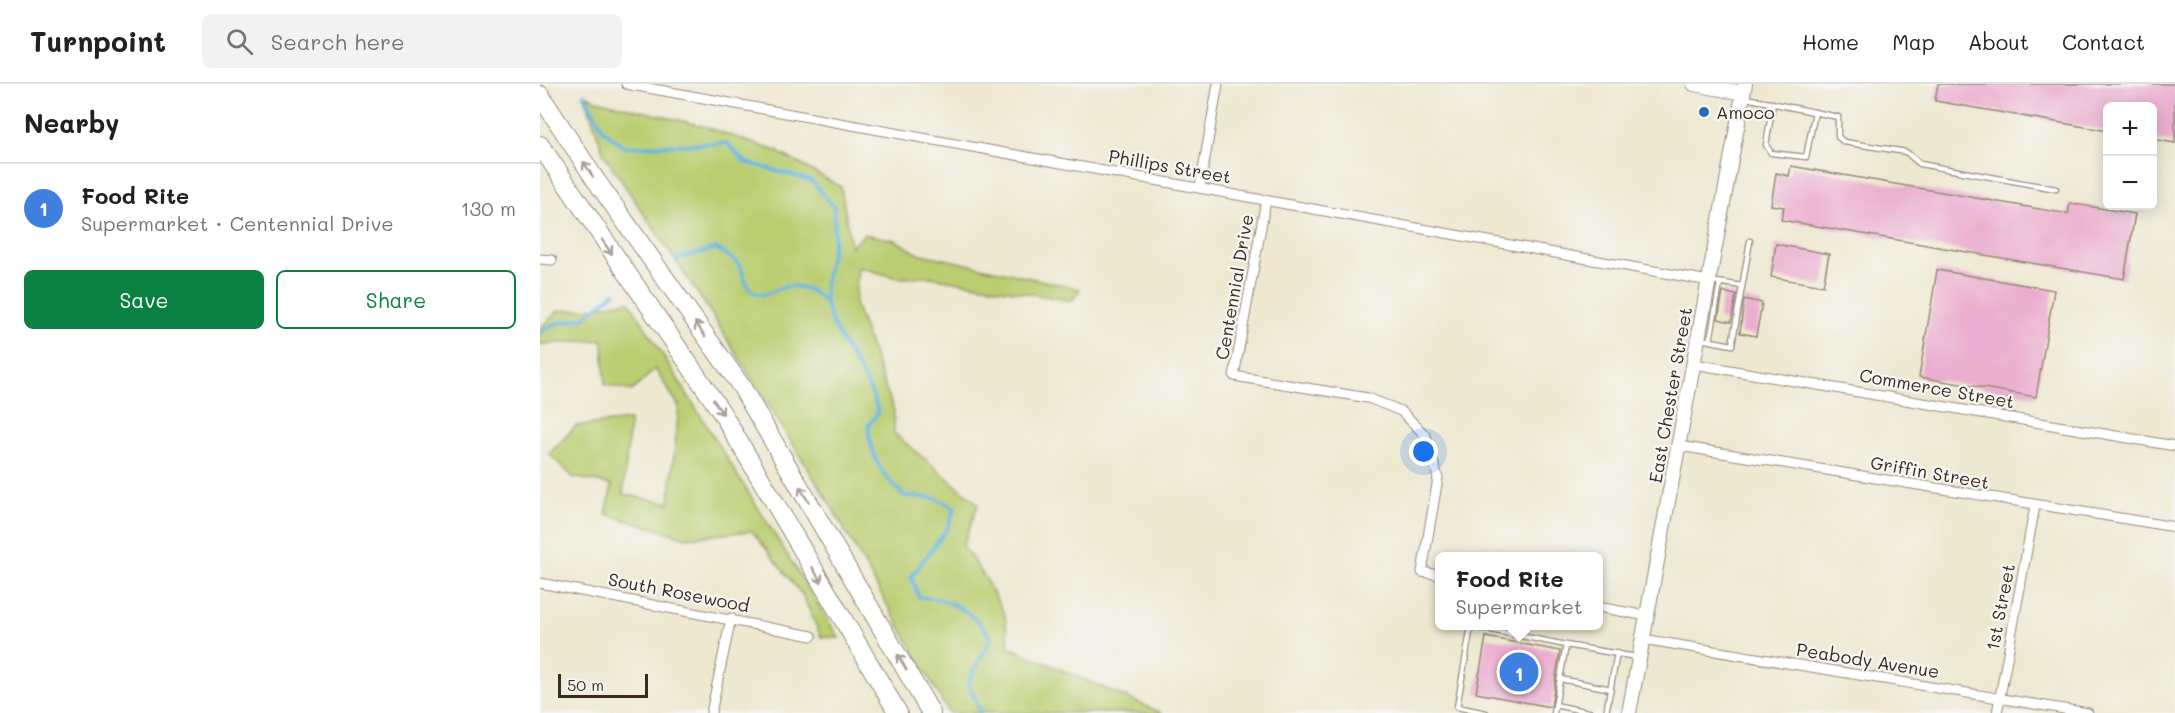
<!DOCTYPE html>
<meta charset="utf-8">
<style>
:root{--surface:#fff;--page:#f2f2f2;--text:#202124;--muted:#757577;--line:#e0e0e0;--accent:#0b8043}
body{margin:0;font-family:Mali,sans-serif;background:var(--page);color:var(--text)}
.controls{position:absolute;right:18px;top:18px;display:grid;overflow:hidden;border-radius:9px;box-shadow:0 3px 15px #0003}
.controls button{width:54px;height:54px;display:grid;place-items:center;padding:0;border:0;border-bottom:2px solid var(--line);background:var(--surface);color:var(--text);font:30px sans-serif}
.scale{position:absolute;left:18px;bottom:15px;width:90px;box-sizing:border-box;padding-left:6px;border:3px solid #3b2a1e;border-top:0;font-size:16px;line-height:21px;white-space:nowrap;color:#3b2a1e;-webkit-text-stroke:4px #f6f6f2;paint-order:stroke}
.you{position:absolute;left:884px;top:368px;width:21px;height:21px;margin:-15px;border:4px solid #fff;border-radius:50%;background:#1a73e8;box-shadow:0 0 0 9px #1a73e833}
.badge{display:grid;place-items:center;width:39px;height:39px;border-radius:50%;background:var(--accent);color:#fff;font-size:20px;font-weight:700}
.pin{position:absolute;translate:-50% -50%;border:3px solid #fff;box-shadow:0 2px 6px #0006}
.popup{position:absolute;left:895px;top:468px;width:168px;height:78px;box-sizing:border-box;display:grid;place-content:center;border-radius:9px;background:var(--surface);filter:drop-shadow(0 2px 4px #0005);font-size:20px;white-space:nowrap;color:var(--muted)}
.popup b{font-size:22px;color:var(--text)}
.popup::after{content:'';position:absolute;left:50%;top:100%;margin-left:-12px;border:12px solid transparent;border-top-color:var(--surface)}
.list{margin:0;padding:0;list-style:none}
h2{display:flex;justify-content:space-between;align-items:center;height:78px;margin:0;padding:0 24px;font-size:26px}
h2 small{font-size:20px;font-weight:400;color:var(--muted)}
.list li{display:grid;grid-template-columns:39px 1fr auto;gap:18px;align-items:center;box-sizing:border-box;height:90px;padding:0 24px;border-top:2px solid var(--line)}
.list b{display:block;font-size:22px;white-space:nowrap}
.list p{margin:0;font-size:20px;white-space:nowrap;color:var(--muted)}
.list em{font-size:20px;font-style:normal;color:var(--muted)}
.actions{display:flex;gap:12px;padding:18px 24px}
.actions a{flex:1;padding:14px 0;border:2px solid var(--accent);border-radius:9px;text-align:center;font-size:21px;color:var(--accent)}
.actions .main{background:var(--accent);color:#fff}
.icon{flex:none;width:33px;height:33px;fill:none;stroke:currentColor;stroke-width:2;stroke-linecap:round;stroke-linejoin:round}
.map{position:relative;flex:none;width:1635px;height:629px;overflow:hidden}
header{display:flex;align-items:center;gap:36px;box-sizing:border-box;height:84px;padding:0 30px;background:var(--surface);border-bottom:2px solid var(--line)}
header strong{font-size:28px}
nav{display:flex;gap:33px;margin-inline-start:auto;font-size:21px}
.search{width:420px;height:54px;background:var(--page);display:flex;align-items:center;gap:15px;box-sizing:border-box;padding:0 21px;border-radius:9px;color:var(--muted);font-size:22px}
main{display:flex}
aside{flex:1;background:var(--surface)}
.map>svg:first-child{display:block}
.green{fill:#bacd70;stroke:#7a7c47;stroke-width:1.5}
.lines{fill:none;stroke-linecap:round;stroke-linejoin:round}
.stream{stroke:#5eb3db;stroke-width:4}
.building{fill:#ebaed0}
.lane-casing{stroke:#948977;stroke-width:7}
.street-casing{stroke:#948977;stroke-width:11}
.secondary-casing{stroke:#948977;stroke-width:16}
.highway-casing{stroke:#948977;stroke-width:20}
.lane{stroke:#fff;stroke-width:4.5}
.street{stroke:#fff;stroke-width:9}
.secondary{stroke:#fff;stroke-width:14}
.highway{stroke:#fff;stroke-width:18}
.oneway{stroke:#a79f9a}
.poi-dot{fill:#1f6fb2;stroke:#f6f6f2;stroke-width:2}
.labels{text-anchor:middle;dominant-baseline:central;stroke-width:4.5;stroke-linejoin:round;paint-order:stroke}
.poi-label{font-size:18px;fill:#3b2a1e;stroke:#f6f6f2;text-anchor:start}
.street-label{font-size:18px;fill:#3b2a1e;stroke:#f6f6f2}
</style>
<header>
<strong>Turnpoint</strong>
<div class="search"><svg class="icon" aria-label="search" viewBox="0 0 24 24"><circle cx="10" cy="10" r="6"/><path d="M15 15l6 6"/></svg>Search here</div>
<nav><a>Home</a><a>Map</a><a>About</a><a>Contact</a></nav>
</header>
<main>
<aside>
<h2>Nearby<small></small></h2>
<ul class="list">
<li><span class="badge" style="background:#3f7fe0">1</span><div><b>Food Rite</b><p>Supermarket · Centennial Drive</p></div><em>130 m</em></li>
</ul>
<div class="actions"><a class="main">Save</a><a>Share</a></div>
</aside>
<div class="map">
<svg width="1635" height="629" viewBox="0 0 1635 629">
<rect width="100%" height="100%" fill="#f6f6f2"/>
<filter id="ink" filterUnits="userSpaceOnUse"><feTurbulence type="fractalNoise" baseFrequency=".0167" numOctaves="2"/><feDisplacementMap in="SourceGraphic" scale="12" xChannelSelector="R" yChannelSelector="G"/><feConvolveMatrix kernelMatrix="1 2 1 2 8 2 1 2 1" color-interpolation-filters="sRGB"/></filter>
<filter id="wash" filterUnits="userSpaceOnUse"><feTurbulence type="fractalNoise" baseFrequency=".008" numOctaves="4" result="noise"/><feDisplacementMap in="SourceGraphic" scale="24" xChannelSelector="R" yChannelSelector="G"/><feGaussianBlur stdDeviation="1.35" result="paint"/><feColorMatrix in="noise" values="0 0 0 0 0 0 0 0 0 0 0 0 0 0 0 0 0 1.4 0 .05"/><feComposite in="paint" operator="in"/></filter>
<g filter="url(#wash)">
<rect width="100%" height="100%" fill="#eee8d0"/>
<g class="green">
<polygon points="44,10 56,16 163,42 236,67 301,103 311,163 324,150 355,156 377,169 540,205 532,217 391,193 358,194 318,183 315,220 354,327 354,349 438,420 423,462 444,492 465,531 469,563 622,629 409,629 287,415 167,223 64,71"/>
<polygon points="89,217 299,554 281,553 263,512 212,447 147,454 66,430 72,401 33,393 9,370 36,342 90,336 83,410 129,419 139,322 115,285 92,307 65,301 63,256 2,260 0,263 0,244 18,227 47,225"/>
</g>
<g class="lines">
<g class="stream">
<path d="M44,10L63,46L84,63L187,59L205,78L272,97L294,123C294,135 295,148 293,160C290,181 282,198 286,220C295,259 330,290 338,329L328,342C331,376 341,389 364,412L395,414L415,424L407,445L371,493L379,513C411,514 434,528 451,554L428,599L441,629"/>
<path d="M137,175L176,164C183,169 194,174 199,181C206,191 203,207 219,210C229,212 232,207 240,204C258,198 276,207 286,220"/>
<polyline points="0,248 18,239 44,234 74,209"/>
</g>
</g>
<g id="blocks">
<g class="building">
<polygon points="1398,0 1635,0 1635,59 1612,55 1612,22 1568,22 1568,47 1395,17"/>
<polygon points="1251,82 1528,130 1530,119 1595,130 1584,195 1241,136 1244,123 1231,121 1236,89 1249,92"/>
<polygon points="1236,160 1289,170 1283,202 1231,193"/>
<polygon points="1397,186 1514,206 1496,313 1379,293"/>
<polygon points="1183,208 1196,211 1191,238 1178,235"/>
<polygon points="1204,215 1222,219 1216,252 1200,249"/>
<polygon points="946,553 1020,567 1011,623 936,609"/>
</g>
</g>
</g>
<g filter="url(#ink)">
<use href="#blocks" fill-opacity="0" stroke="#948977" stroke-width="1.5"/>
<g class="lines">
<g class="lane-casing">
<g id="lane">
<polyline points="1206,14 1298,33 1298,53 1304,58 1366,68 1380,80 1516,105"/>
<polyline points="1233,19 1226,61 1231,69 1266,73 1275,28"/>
<polyline points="1177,198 1202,202"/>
<polyline points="1161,255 1192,261 1210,157"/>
<polyline points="1170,257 1180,199"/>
<polyline points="931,542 917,623 946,629"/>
<polyline points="931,542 1026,561"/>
<polyline points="1020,595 1071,605"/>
<polyline points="1015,621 1053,629"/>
<polyline points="1014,629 1026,561 1096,573"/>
<polyline points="1066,629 1077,569"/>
</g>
</g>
<g class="street-casing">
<g id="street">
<polyline points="86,0 1169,197"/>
<polyline points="660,103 678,0"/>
<polyline points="726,116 694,292 828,314 861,327 886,352 898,394 882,488 900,491"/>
<polyline points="0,175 12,176"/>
<polyline points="1154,280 1635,362"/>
<polyline points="1139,362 1635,443"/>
<polyline points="0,499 272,552"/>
<polyline points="1058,523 1107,532"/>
<polyline points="1102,555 1548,629"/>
<polyline points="171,629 191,534"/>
<polyline points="1457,629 1495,422"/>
</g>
</g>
<g class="secondary-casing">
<g id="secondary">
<polyline points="1154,0 1203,9"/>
<polyline points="1089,629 1205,0"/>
</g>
</g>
<g class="highway-casing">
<g id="highway">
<polyline points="0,11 55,95 201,302 391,629"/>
<polyline points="0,61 182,329 358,629"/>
</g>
</g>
<use href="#lane" class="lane"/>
<use href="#street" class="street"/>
<use href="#secondary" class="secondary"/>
<use href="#highway" class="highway"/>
</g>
<defs><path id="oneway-shaft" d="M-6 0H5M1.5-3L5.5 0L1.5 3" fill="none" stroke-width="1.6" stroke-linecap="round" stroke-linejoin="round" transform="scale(1.5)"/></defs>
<g class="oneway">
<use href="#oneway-shaft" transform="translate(48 85) rotate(-123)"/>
<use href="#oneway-shaft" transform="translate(67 163) rotate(55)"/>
<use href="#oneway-shaft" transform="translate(160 245) rotate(-125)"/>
<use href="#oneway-shaft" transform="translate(178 323) rotate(56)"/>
<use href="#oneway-shaft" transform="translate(264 410) rotate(-120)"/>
<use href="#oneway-shaft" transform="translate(277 491) rotate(59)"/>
<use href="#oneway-shaft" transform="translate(362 578) rotate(-120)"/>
</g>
</g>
<circle class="poi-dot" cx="1164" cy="28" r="6"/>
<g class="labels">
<g class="poi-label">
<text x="1176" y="28">Amoco</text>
</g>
<g class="street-label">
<text transform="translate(630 82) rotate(10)">Phillips Street</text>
<text transform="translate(694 203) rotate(-80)">Centennial Drive</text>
<text transform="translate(1397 304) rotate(10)">Commerce Street</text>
<text transform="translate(1130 311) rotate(-80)">East Chester Street</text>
<text transform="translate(1390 388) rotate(10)">Griffin Street</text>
<text transform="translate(139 508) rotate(11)">South Rosewood</text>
<text transform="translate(1460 523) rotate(-79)">1st Street</text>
<text transform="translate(1328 576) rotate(9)">Peabody Avenue</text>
</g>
</g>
</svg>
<div class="controls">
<button>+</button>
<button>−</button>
</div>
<div class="scale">50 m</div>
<div class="you"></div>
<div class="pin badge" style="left:979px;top:588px;background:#3f7fe0">1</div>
<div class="popup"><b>Food Rite</b>Supermarket</div>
</div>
</main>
